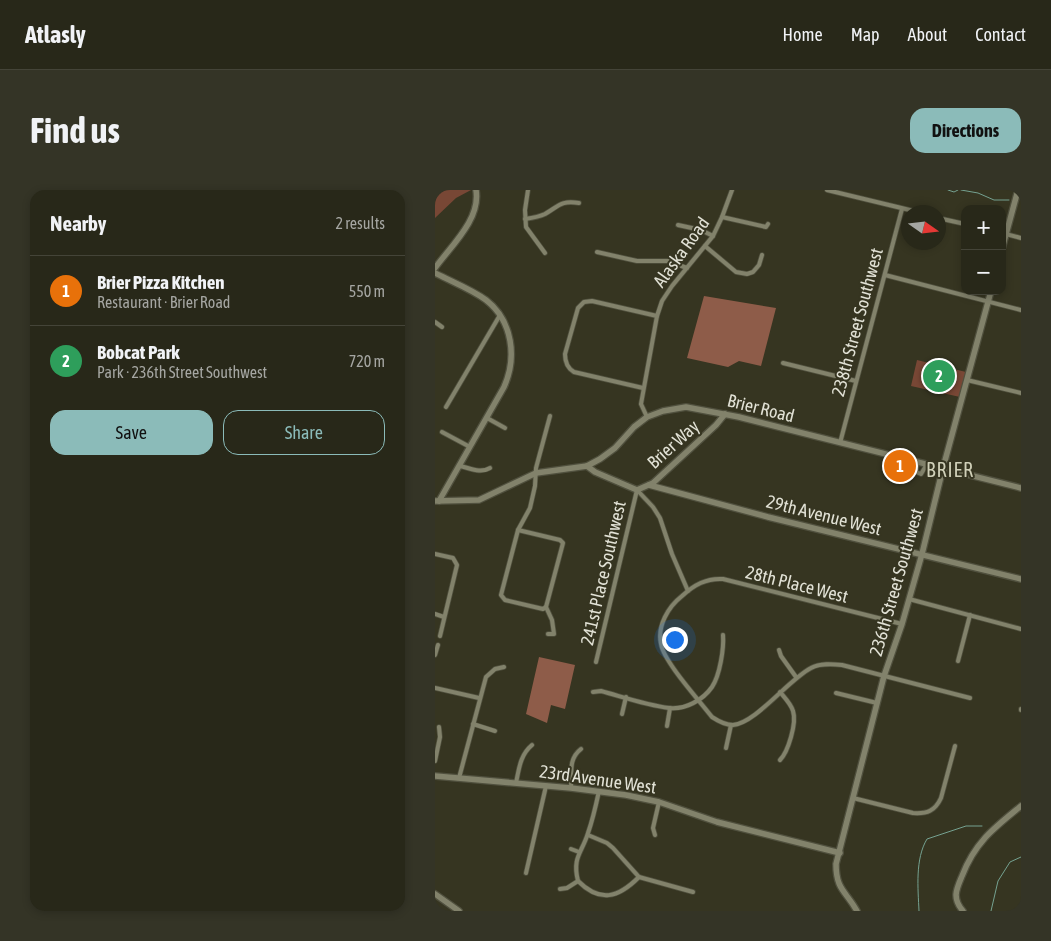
<!DOCTYPE html>
<meta charset="utf-8">
<style>
:root{--surface:#282819;--page:#343426;--text:#f1f3f6;--muted:#a5a6a2;--line:#444438;--accent:#8bbbb9}
body{margin:0;font-family:"Asap Condensed",sans-serif;background:var(--page);color:var(--text)}
.controls{position:absolute;right:15px;top:15px;display:grid;overflow:hidden;border-radius:10px;box-shadow:0 2px 8px #0003}
.controls button{width:45px;height:45px;display:grid;place-items:center;padding:0;border:0;border-bottom:1px solid var(--line);background:var(--surface);color:var(--text);font:25px sans-serif}
.compass{position:absolute;left:466px;top:15px;width:45px;height:45px;border-radius:50%;background:var(--surface);box-shadow:0 2px 8px #0003;rotate:104deg}
.you{position:absolute;left:239px;top:449px;width:18px;height:18px;margin:-12px;border:4px solid #fff;border-radius:50%;background:#1a73e8;box-shadow:0 0 0 8px #1a73e833}
.badge{display:grid;place-items:center;width:32px;height:32px;border-radius:50%;background:var(--accent);color:#fff;font-size:16px;font-weight:700}
.pin{position:absolute;translate:-50% -50%;border:2px solid #fff;box-shadow:0 1px 5px #0006}
.list{margin:0;padding:0;list-style:none}
h2{display:flex;justify-content:space-between;align-items:center;height:65px;margin:0;padding:0 20px;font-size:21px}
h2 small{font-size:16px;font-weight:400;color:var(--muted)}
.list li{display:grid;grid-template-columns:32px 1fr auto;gap:15px;align-items:center;box-sizing:border-box;height:70px;padding:0 20px;border-top:1px solid var(--line)}
.list b{display:block;font-size:19px;white-space:nowrap}
.list p{margin:0;font-size:16px;white-space:nowrap;color:var(--muted)}
.list em{font-size:16px;font-style:normal;color:var(--muted)}
.actions{display:flex;gap:10px;padding:15px 20px}
.actions a{flex:1;padding:11px 0;border:1px solid var(--accent);border-radius:15px;text-align:center;font-size:18px;color:var(--accent)}
.actions .main{background:var(--accent);color:#111}
.map{position:relative;flex:none;width:586px;height:721px;overflow:hidden;border-radius:15px}
header{display:flex;align-items:center;gap:30px;box-sizing:border-box;height:70px;padding:0 25px;background:var(--surface);border-bottom:1px solid var(--line)}
header strong{font-size:24px}
nav{display:flex;gap:28px;margin-inline-start:auto;font-size:18px}
.intro{display:flex;align-items:center;justify-content:space-between;box-sizing:border-box;height:120px;padding:0 30px}
h1{margin:0;font-size:35px}
.button{padding:12px 22px;border-radius:15px;background:var(--accent);color:#111;font-size:18px;font-weight:700}
main{display:flex;gap:30px;padding:0 30px}
aside{flex:1;background:var(--surface);border-radius:15px;box-shadow:0 2px 8px #0003}
.map>svg:first-child{display:block}
.green{fill:#784735}
.forest{fill:#8e5c49}
.lines{fill:none;stroke-linecap:round;stroke-linejoin:round}
.stream{stroke:#75a291;stroke-width:1}
.street-casing{stroke:#50503e;stroke-width:5.5}
.secondary-casing{stroke:#50503e;stroke-width:8}
.street{stroke:#82826b;stroke-width:4}
.secondary{stroke:#82826b;stroke-width:5.5}
.labels{text-anchor:middle;dominant-baseline:central;stroke-width:4;stroke-linejoin:round;paint-order:stroke}
.street-label{font-size:18px;fill:#e2e2d6;stroke:#363521}
.quarter-label{font-size:20px;letter-spacing:1px;fill:#d0d0b8;stroke:#363521}
</style>
<header>
<strong>Atlasly</strong>
<nav><a>Home</a><a>Map</a><a>About</a><a>Contact</a></nav>
</header>
<div class="intro"><h1>Find us</h1><a class="button">Directions</a></div>
<main>
<aside>
<h2>Nearby<small>2 results</small></h2>
<ul class="list">
<li><span class="badge" style="background:#e8710a">1</span><div><b>Brier Pizza Kitchen</b><p>Restaurant · Brier Road</p></div><em>550 m</em></li>
<li><span class="badge" style="background:#2e9e5b">2</span><div><b>Bobcat Park</b><p>Park · 236th Street Southwest</p></div><em>720 m</em></li>
</ul>
<div class="actions"><a class="main">Save</a><a>Share</a></div>
</aside>
<div class="map">
<svg width="586" height="721" viewBox="0 0 586 721">
<rect width="100%" height="100%" fill="#363521"/>
<g class="green">
<polygon points="0,0 36,0 21,8 0,28"/>
<polygon points="482,170 531,182 525,207 476,196"/>
</g>
<g class="forest">
<polygon points="269,106 341,118 326,176 304,171 293,177 252,168"/>
<polygon points="104,467 140,475 130,519 116,515 112,533 91,524"/>
</g>
<g class="lines">
<g class="stream">
<polyline points="513,0 519,2 523,0"/>
<polyline points="526,0 543,3 559,10 574,10"/>
<path d="M484,721C483,698 480,669 492,649L531,636H547"/>
<polyline points="556,721 563,691 575,672 586,667"/>
</g>
<g class="street-casing">
<g id="street">
<polyline points="93,0 90,20 91,37 110,63"/>
<polyline points="392,0 483,22"/>
<polyline points="287,27 331,37 333,34"/>
<polyline points="503,28 530,34"/>
<path d="M90,29C97,28 104,27 110,24C124,16 126,10 144,13"/>
<polyline points="243,35 266,40 278,46"/>
<polyline points="567,43 586,48"/>
<polyline points="270,56 301,82 312,84 318,82 324,75 327,65"/>
<polyline points="162,62 202,71 233,71 252,78"/>
<polyline points="450,85 586,120"/>
<polyline points="0,132 7,137"/>
<polyline points="348,173 421,191"/>
<polyline points="532,190 586,203"/>
<path d="M208,198L139,182C132,178 130,172 130,164L143,118L149,112L157,111L222,126"/>
<polyline points="11,217 65,125"/>
<polyline points="212,227 206,214 222,126 227,111 237,96 278,46 287,27 297,0"/>
<polyline points="52,228 70,238"/>
<polyline points="7,242 35,257"/>
<polyline points="405,253 467,19"/>
<polyline points="482,272 481,282 486,284 492,274"/>
<path d="M25,276C35,278 45,284 55,278"/>
<polyline points="202,300 218,317 225,328 237,364 253,401"/>
<polyline points="83,340 125,350 128,353 111,417"/>
<polyline points="0,364 18,368 22,375 5,446"/>
<polyline points="474,409 586,439"/>
<polyline points="111,417 108,419 70,410 66,405 83,340 95,318 100,296 101,278 115,226"/>
<polyline points="111,417 117,430 119,444 113,444"/>
<polyline points="0,424 9,427"/>
<path d="M467,434L288,389C271,388 259,395 247,406C233,417 222,436 226,454C229,472 264,510 277,527C283,531 290,535 298,535C321,533 353,490 376,478C385,473 397,474 407,475L535,508"/>
<polyline points="344,460 346,466 361,487"/>
<polyline points="0,465 3,455"/>
<polyline points="523,471 535,425"/>
<polyline points="161,472 202,300"/>
<polyline points="0,498 44,508"/>
<path d="M158,502L166,501C188,507 211,515 234,518C250,520 268,510 277,497C285,485 289,458 288,445"/>
<path d="M345,502C350,508 356,514 358,521C362,533 353,562 345,570"/>
<polyline points="401,503 442,513"/>
<polyline points="586,520 586,519"/>
<polyline points="187,524 191,507"/>
<polyline points="38,534 60,541"/>
<polyline points="232,536 235,518"/>
<polyline points="291,558 296,535"/>
<polyline points="0,571 5,547 4,537"/>
<polyline points="24,588 51,487 60,479 69,477"/>
<path d="M81,593C84,579 85,565 97,555"/>
<path d="M136,598C137,583 133,569 146,559"/>
<path d="M418,608L478,623C492,624 500,621 506,608L520,556"/>
<polyline points="153,645 172,653 178,658 204,687 258,702"/>
<polyline points="220,645 218,638 224,612"/>
<polyline points="136,659 144,662"/>
<polyline points="91,683 111,596"/>
<path d="M143,691C165,713 183,708 204,687"/>
<path d="M125,699L132,698L143,691C137,667 147,663 153,643C158,629 161,615 164,601"/>
</g>
</g>
<g class="secondary-casing">
<g id="secondary">
<polyline points="567,59 583,0"/>
<path d="M0,78C16,56 46,29 41,0"/>
<path d="M0,83C17,92 36,99 51,110C78,131 82,168 69,197L4,311"/>
<polyline points="152,276 160,282 202,300 218,293 281,235 290,224"/>
<polyline points="214,295 333,327 586,389"/>
<polyline points="0,311 44,310 101,283 152,276 165,269 180,258 199,237 212,227 228,221 251,217 304,227 586,298"/>
<polyline points="0,586 136,598 191,605 224,612 282,632 405,663"/>
<polyline points="0,704 24,721"/>
<path d="M422,721C411,701 401,700 401,674L449,486L467,434L487,364L508,278L556,101"/>
<path d="M528,721C517,708 521,700 527,686C540,652 559,638 586,616"/>
</g>
</g>
<use href="#street" class="street"/>
<use href="#secondary" class="secondary"/>
</g>
<g class="labels">
<g class="street-label">
<text transform="translate(246 62) rotate(-54)">Alaska Road</text>
<text transform="translate(422 132) rotate(-75)">238th Street Southwest</text>
<text transform="translate(326 218) rotate(14)">Brier Road</text>
<text transform="translate(238 254) rotate(-42)">Brier Way</text>
<text transform="translate(389 325) rotate(14)">29th Avenue West</text>
<text transform="translate(168 383) rotate(-77)">241st Place Southwest</text>
<text transform="translate(461 392) rotate(-74)">236th Street Southwest</text>
<text transform="translate(362 394) rotate(14)">28th Place West</text>
<text transform="translate(163 589) rotate(8)">23rd Avenue West</text>
</g>
<g class="quarter-label">
<text x="515" y="279">BRIER</text>
</g>
</g>
</svg>
<div class="controls">
<button>+</button>
<button>−</button>
</div>
<svg class="compass" viewBox="-18 -18 36 36"><path d="M0-13l5 13h-10z" fill="#e53935"/><path d="M0 13l5-13h-10z" fill="#a5a6a2"/></svg>
<div class="you"></div>
<div class="pin badge" style="left:465px;top:276px;background:#e8710a">1</div>
<div class="pin badge" style="left:504px;top:186px;background:#2e9e5b">2</div>
</div>
</main>
